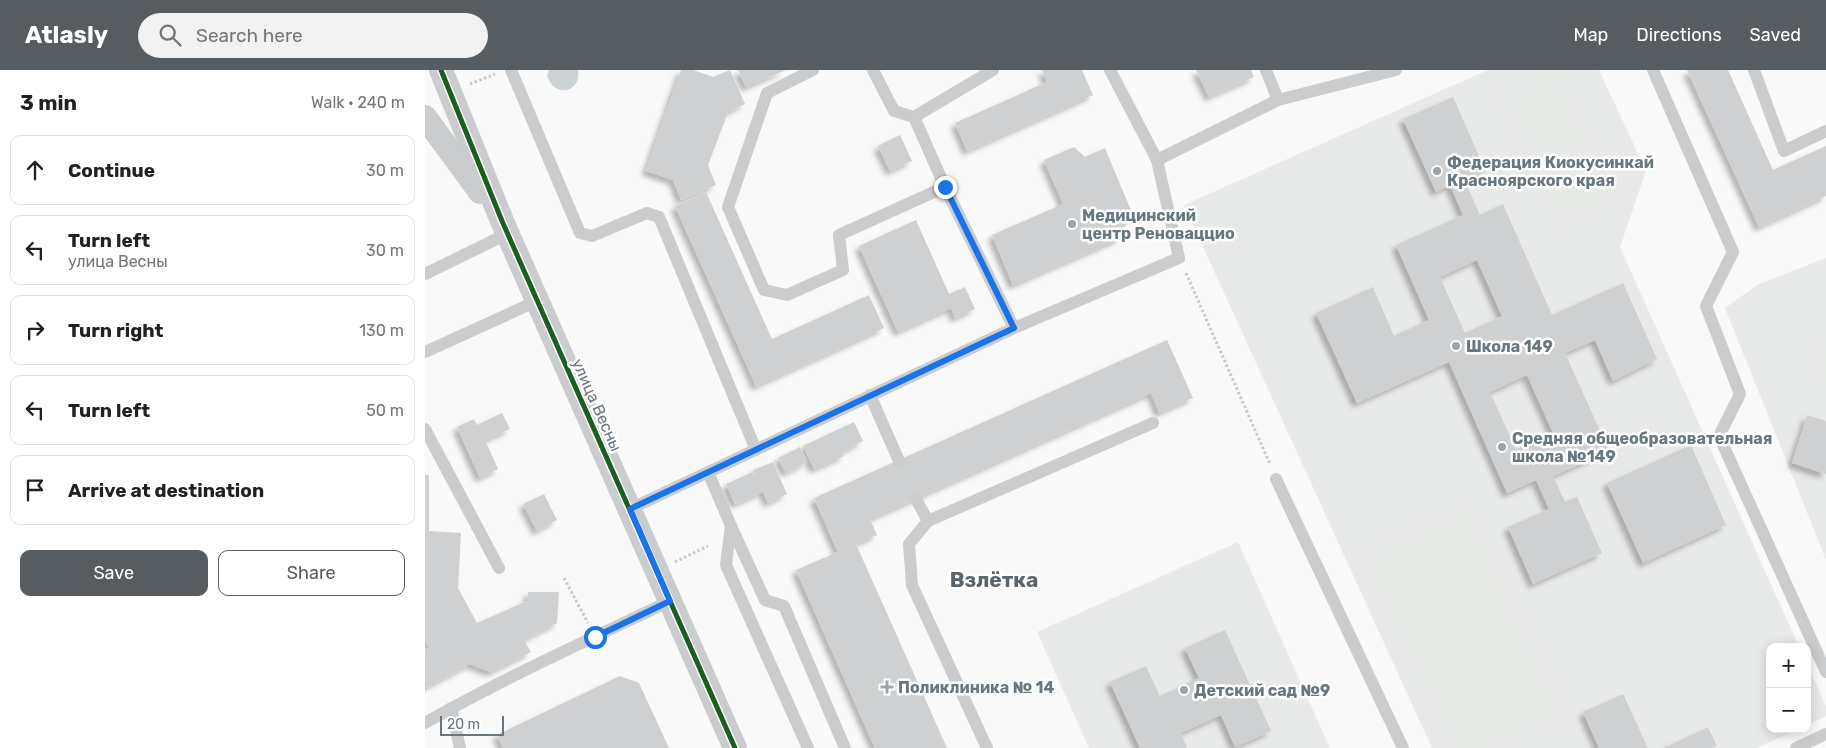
<!DOCTYPE html>
<meta charset="utf-8">
<style>
:root{--surface:#fff;--page:#f2f2f2;--text:#202124;--muted:#757577;--line:#e0e0e0;--accent:#575c60}
body{margin:0;font-family:Rubik,sans-serif;background:var(--page);color:var(--text)}
.controls{position:absolute;right:15px;bottom:15px;display:grid;overflow:hidden;border-radius:10px;box-shadow:0 2px 12px #0003}
.controls button{width:45px;height:45px;display:grid;place-items:center;padding:0;border:0;border-bottom:1px solid var(--line);background:var(--surface);color:var(--text);font:25px sans-serif}
.scale{position:absolute;left:15px;bottom:12px;width:64px;box-sizing:border-box;padding-left:5px;border:2px solid #68777f;border-top:0;font-size:14px;line-height:18px;white-space:nowrap;color:#68777f;-webkit-text-stroke:4px #fff;paint-order:stroke}
.stop{position:absolute;width:15px;height:15px;margin:-11px;border:4px solid #1a73e8;border-radius:50%;background:#fff}
.stop.end{background:#1a73e8;border-color:#fff;box-shadow:0 1px 5px #0008}
.list{margin:0;padding:0;list-style:none}
h2{display:flex;justify-content:space-between;align-items:center;height:65px;margin:0;padding:0 20px;font-size:21px}
h2 small{font-size:16px;font-weight:400;color:var(--muted)}
.list li{display:grid;grid-template-columns:32px 1fr auto;gap:15px;align-items:center;box-sizing:border-box;height:70px;margin:0 10px 10px;padding:0 10px;border:1px solid var(--line);border-radius:10px}
.list b{display:block;font-size:19px;white-space:nowrap}
.list p{margin:0;font-size:16px;white-space:nowrap;color:var(--muted)}
.list em{font-size:16px;font-style:normal;color:var(--muted)}
.actions{display:flex;gap:10px;padding:15px 20px}
.actions a{flex:1;padding:11px 0;border:1px solid var(--accent);border-radius:10px;text-align:center;font-size:18px;color:var(--accent)}
.actions .main{background:var(--accent);color:#fff}
.icon{flex:none;width:28px;height:28px;fill:none;stroke:currentColor;stroke-width:2;stroke-linecap:round;stroke-linejoin:round}
.map{position:relative;flex:none;width:1401px;height:678px;overflow:hidden}
header{display:flex;align-items:center;gap:30px;box-sizing:border-box;height:70px;padding:0 25px;background:var(--accent);color:#fff}
header strong{font-size:24px}
nav{display:flex;gap:28px;margin-inline-start:auto;font-size:18px}
.search{width:350px;height:45px;background:var(--page);display:flex;align-items:center;gap:12px;box-sizing:border-box;padding:0 18px;border-radius:28px;color:var(--muted);font-size:19px}
main{display:flex}
aside{flex:1;background:var(--surface)}
.map>svg:first-child{display:block}
.built{fill:#e8e9e9}
.green{fill:#e8eae7}
.water{fill:#ccd3d5}
.building{fill:#cfd0d1;fill-rule:evenodd;filter:url(#shadow)}
.lines{fill:none;stroke-linecap:round;stroke-linejoin:round}
.path{stroke:#c9c9ca;stroke-width:3;stroke-dasharray:2.5 2.5;stroke-linecap:butt}
.lane{stroke:#cacccd;stroke-width:12}
.street{stroke:#cacccd;stroke-width:24}
.cycleway-casing{stroke:#fff;stroke-width:8}
.cycleway{stroke:#1b5e20;stroke-width:5}
.route{stroke:#1a73e8;stroke-width:6}
.poi-dot{fill:#9ba4aa;stroke:#fff;stroke-width:2}
.labels{text-anchor:middle;dominant-baseline:central;stroke-width:5;stroke-linejoin:round;paint-order:stroke}
.poi-label{font-size:16px;font-weight:bold;fill:#68777f;stroke:#fff;text-anchor:start}
.street-label{font-size:16px;fill:#68777f;stroke:#fff}
.district-label{font-size:21px;font-weight:bold;fill:#5a656b;stroke:#fff}
</style>
<header>
<strong>Atlasly</strong>
<div class="search"><svg class="icon" aria-label="search" viewBox="0 0 24 24"><circle cx="10" cy="10" r="6"/><path d="M15 15l6 6"/></svg>Search here</div>
<nav><a>Map</a><a>Directions</a><a>Saved</a></nav>
</header>
<main>
<aside>
<h2>3 min<small>Walk · 240 m</small></h2>
<ul class="list">
<li><svg class="icon" aria-label="ahead" viewBox="0 0 24 24"><path d="M12 20V5M6 11l6-6 6 6"/></svg><div><b>Continue</b></div><em>30 m</em></li>
<li><svg class="icon" aria-label="left" viewBox="0 0 24 24"><path d="M17 20v-9H6M10 6l-5 5 5 5"/></svg><div><b>Turn left</b><p>улица Весны</p></div><em>30 m</em></li>
<li><svg class="icon" aria-label="right" viewBox="0 0 24 24"><path d="M7 20v-9h11M14 6l5 5-5 5"/></svg><div><b>Turn right</b></div><em>130 m</em></li>
<li><svg class="icon" aria-label="left" viewBox="0 0 24 24"><path d="M17 20v-9H6M10 6l-5 5 5 5"/></svg><div><b>Turn left</b></div><em>50 m</em></li>
<li><svg class="icon" aria-label="arrive" viewBox="0 0 24 24"><path d="M6 21V4h12l-3 4 3 4H6"/></svg><div><b>Arrive at destination</b></div></li>
</ul>
<div class="actions"><a class="main">Save</a><a>Share</a></div>
</aside>
<div class="map">
<svg width="1401" height="678" viewBox="0 0 1401 678">
<defs>
<filter id="shadow"><feDropShadow dx="-4.5" dy="4.5" stdDeviation="2.5" flood-color="#0004"/></filter>
</defs>
<rect width="100%" height="100%" fill="#f9f9f9"/>
<g class="built">
<polygon points="1063,0 1174,0 1221,101 1195,177 1374,577 1345,577 1345,659 1373,659 1332,678 1007,678 759,135"/>
<polygon points="1401,188 1401,490 1300,238 1332,215"/>
<polygon points="813,472 905,678 664,678 612,562"/>
<polygon points="1382,594 1401,636 1401,646 1382,655"/>
</g>
<g class="green">
<polygon points="1121,0 1135,0 1196,128 1136,157 1073,23"/>
<polygon points="1401,275 1401,313 1400,314 1388,280"/>
<polygon points="1044,433 1141,644 1066,678 1023,678 934,484"/>
</g>
<path class="water" d="M124,0H153C157,21 131,30 122,6Z"/>
<g class="building">
<polygon points="256,0 268,0 288,7 305,0 320,34 303,42 283,95 291,115 256,130 248,110 221,101"/>
<polygon points="313,0 361,0 321,17"/>
<polygon points="617,0 657,0 668,25 542,81 530,53 622,12"/>
<polygon points="771,0 826,0 829,7 784,27"/>
<polygon points="1262,0 1303,0 1348,100 1401,76 1401,126 1334,157"/>
<path d="M1028,27L1061,102L1040,111L1055,145L1078,134L1127,245L1198,213L1232,289L1188,311L1170,270L1140,283L1184,381L1128,406L1140,432L1152,427L1177,483L1108,514L1083,457L1124,439L1111,410L1082,423L1024,292L932,333L891,243L948,217L969,266L1004,250L971,175L1038,145L1025,115L1011,122L978,49ZM1052,190L1077,246L1040,263L1015,207ZM1102,305L1128,363L1091,379L1065,322Z"/>
<polygon points="475,65 487,91 465,101 453,76"/>
<polygon points="649,77 660,87 680,78 707,143 693,169 588,215 567,165 638,134 619,90"/>
<polygon points="281,122 347,269 444,225 459,258 331,316 250,136"/>
<polygon points="491,150 524,224 540,217 550,239 530,248 526,238 473,262 434,176"/>
<polygon points="742,270 768,328 734,343 726,323 445,449 452,465 431,474 522,678 450,678 371,500 413,482 389,428"/>
<polygon points="77,343 85,359 60,370 73,399 55,408 32,357 49,349 52,355"/>
<polygon points="1382,345 1401,351 1401,404 1367,393"/>
<polygon points="429,352 438,371 417,382 419,386 389,399 378,376"/>
<polygon points="1266,375 1301,455 1218,493 1182,413"/>
<polygon points="375,377 382,392 361,403 353,388"/>
<polygon points="348,392 362,424 343,433 328,400"/>
<polygon points="328,402 337,422 310,434 301,414"/>
<polygon points="0,405 4,405 4,461 36,463 33,518 52,553 102,531 103,522 134,522 132,553 99,570 106,582 66,602 45,594 0,618 0,580 4,578 0,570"/>
<polygon points="119,424 132,450 112,461 98,434"/>
<polygon points="800,560 846,661 810,677 796,645 756,663 762,678 715,678 685,612 721,596 735,626 774,608 760,578"/>
<polygon points="195,606 214,613 244,678 78,678 72,665"/>
<polygon points="1198,624 1223,678 1174,678 1158,642"/>
<polygon points="1283,657 1292,676 1287,678 1239,678"/>
</g>
<g class="lines">
<g class="path">
<polyline points="45,14 70,4"/>
<polyline points="761,203 845,394"/>
<polyline points="250,492 283,476"/>
<polyline points="139,508 163,553"/>
</g>
<g class="lane">
<polyline points="86,0 155,163 167,166 222,143 234,147 331,380"/>
<polyline points="388,0 342,23 303,137 339,220 362,225 418,200 414,165 520,117"/>
<polyline points="448,0 469,41 489,47 568,0"/>
<polyline points="841,0 853,30"/>
<polyline points="1228,0 1308,182 1281,236 1315,324 1294,366 1401,602"/>
<polyline points="1329,0 1359,81 1401,61"/>
<polyline points="489,47 520,117 589,258"/>
<polyline points="732,90 853,30 971,0"/>
<polyline points="0,204 82,164"/>
<polyline points="0,282 112,231"/>
<polyline points="445,325 474,391"/>
<polyline points="0,359 74,498"/>
<polyline points="283,402 306,456 301,495 383,678"/>
<polyline points="851,409 978,678"/>
<polyline points="491,429 503,451"/>
<polyline points="205,439 589,258 754,188 732,90 685,0"/>
<polyline points="306,456 340,530 359,536 420,678"/>
<polyline points="26,638 35,678"/>
<path d="M0,653C79,608 163,570 245,531"/>
<polyline points="562,678 487,515 484,474 503,451 728,353"/>
<polyline points="1371,678 1401,664"/>
</g>
<g class="street">
<polyline points="16,0 77,151 310,678"/>
<polyline points="0,47 55,122"/>
</g>
<g class="cycleway-casing">
<polyline id="cycleway" points="16,0 77,151 310,678"/>
</g>
<use href="#cycleway" class="cycleway"/>
</g>
<g class="lines">
<polyline class="route" points="170,567 245,531 205,439 589,258 520,117"/>
</g>
<g class="poi-dot">
<circle cx="1012" cy="101" r="5"/>
<circle cx="647" cy="154" r="5"/>
<circle cx="1031" cy="276" r="5"/>
<circle cx="1077" cy="377" r="5"/>
<path d="M459.5 609.5h5v5h5v5h-5v5h-5v-5h-5v-5h5z"/>
<circle cx="759" cy="620" r="5"/>
</g>
<g class="labels">
<g class="poi-label">
<text x="1022" y="92">Федерация Киокусинкай<tspan x="1022" dy="18">Красноярского края</tspan></text>
<text x="657" y="145">Медицинский<tspan x="657" dy="18">центр Реноваццио</tspan></text>
<text x="1041" y="276">Школа 149</text>
<text x="1087" y="368">Средняя общеобразовательная<tspan x="1087" dy="18">школа №149</tspan></text>
<text x="473" y="617">Поликлиника № 14</text>
<text x="769" y="620">Детский сад №9</text>
</g>
<g class="street-label">
<text transform="translate(172 335) rotate(66)">улица Весны</text>
</g>
<g class="district-label">
<text x="569" y="509">Взлётка</text>
</g>
</g>
</svg>
<div class="controls">
<button>+</button>
<button>−</button>
</div>
<div class="scale">20 m</div>
<div class="stop" style="left:170px;top:567px"></div>
<div class="stop end" style="left:520px;top:117px"></div>
</div>
</main>
